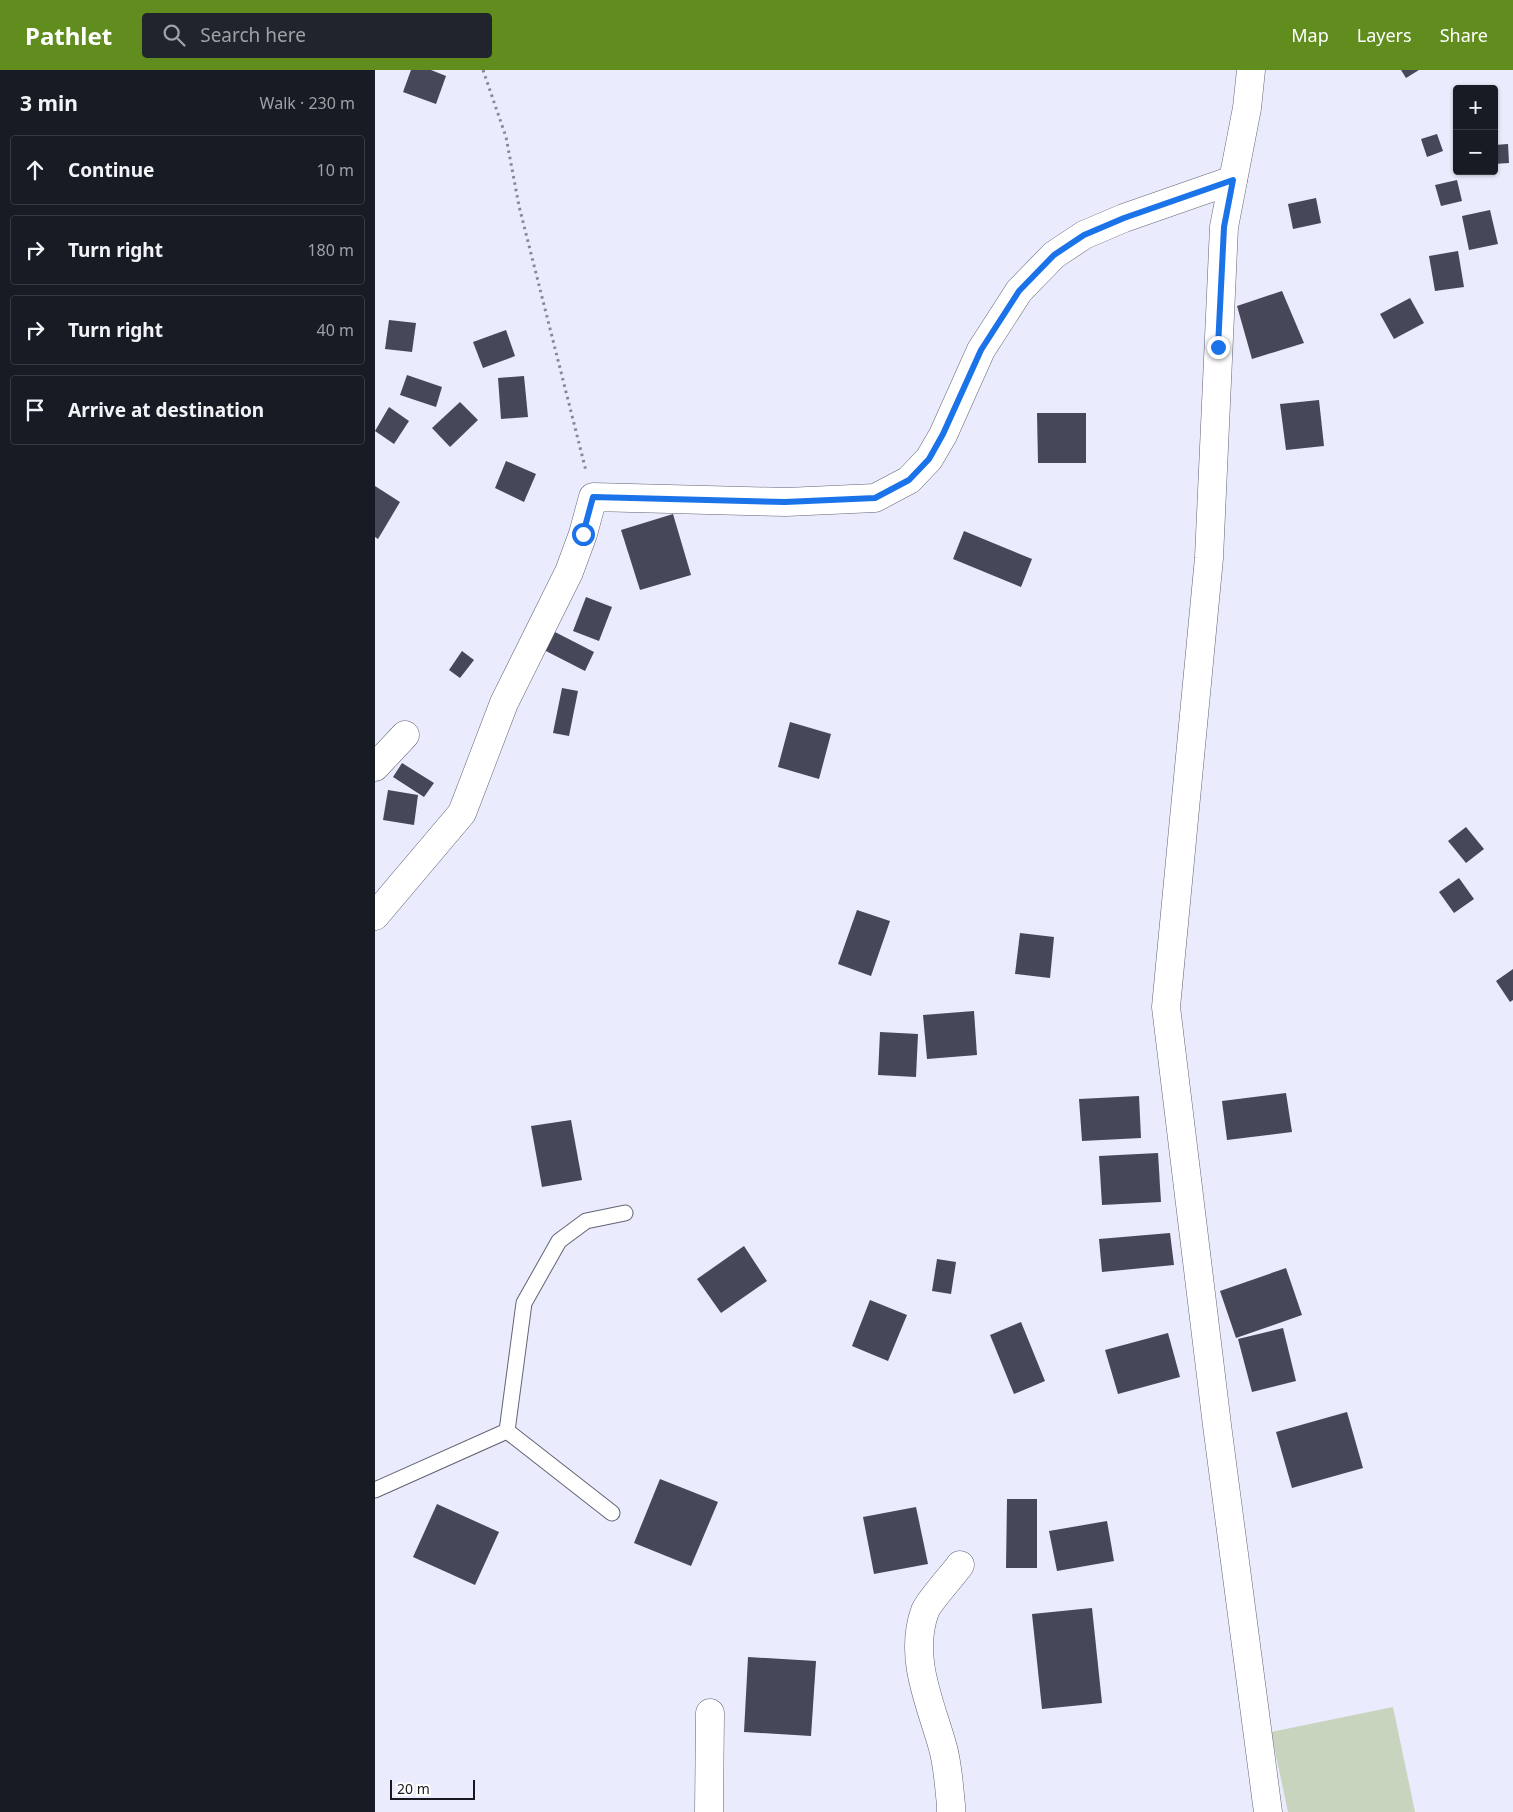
<!DOCTYPE html>
<meta charset="utf-8">
<style>
:root{--surface:#171b24;--page:#20242c;--text:#f1f3f6;--muted:#9ea1a6;--line:#363941;--accent:#608d1e}
body{margin:0;font-family:"Noto Sans",sans-serif;background:var(--page);color:var(--text)}
.controls{position:absolute;right:15px;top:15px;display:grid;overflow:hidden;border-radius:5px;box-shadow:0 1px 4px #0004}
.controls button{width:45px;height:45px;display:grid;place-items:center;padding:0;border:0;border-bottom:1px solid var(--line);background:var(--surface);color:var(--text);font:25px sans-serif}
.scale{position:absolute;left:15px;bottom:12px;width:85px;box-sizing:border-box;padding-left:5px;border:2px solid #181920;border-top:0;font-size:14px;line-height:18px;white-space:nowrap;color:#181920;-webkit-text-stroke:4px #fff;paint-order:stroke}
.stop{position:absolute;width:15px;height:15px;margin:-11px;border:4px solid #1a73e8;border-radius:50%;background:#fff}
.stop.end{background:#1a73e8;border-color:#fff;box-shadow:0 1px 5px #0008}
.list{margin:0;padding:0;list-style:none}
h2{display:flex;justify-content:space-between;align-items:center;height:65px;margin:0;padding:0 20px;font-size:21px}
h2 small{font-size:16px;font-weight:400;color:var(--muted)}
.list li{display:grid;grid-template-columns:32px 1fr auto;gap:15px;align-items:center;box-sizing:border-box;height:70px;margin:0 10px 10px;padding:0 10px;border:1px solid var(--line);border-radius:5px}
.list b{display:block;font-size:19px;white-space:nowrap}
.list em{font-size:16px;font-style:normal;color:var(--muted)}
.icon{flex:none;width:28px;height:28px;fill:none;stroke:currentColor;stroke-width:2;stroke-linecap:round;stroke-linejoin:round}
.map{position:relative;flex:none;width:1138px;height:1742px;overflow:hidden}
header{display:flex;align-items:center;gap:30px;box-sizing:border-box;height:70px;padding:0 25px;background:var(--accent);color:#fff}
header strong{font-size:24px}
nav{display:flex;gap:28px;margin-inline-start:auto;font-size:18px}
.search{width:350px;height:45px;background:var(--page);display:flex;align-items:center;gap:12px;box-sizing:border-box;padding:0 18px;border-radius:5px;color:var(--muted);font-size:19px}
main{display:flex}
aside{flex:1;background:var(--surface)}
.map>svg:first-child{display:block}
.green{fill:#c9d4bf}
.building{fill:#464758}
.lines{fill:none;stroke-linecap:round;stroke-linejoin:round}
.lane-casing{stroke:#626475;stroke-width:17}
.street-casing{stroke:#626475;stroke-width:29}
.path{stroke:#888995;stroke-width:3;stroke-dasharray:2.5 4;stroke-linecap:butt}
.lane{stroke:#fff;stroke-width:15}
.street{stroke:#fff;stroke-width:28}
.route{stroke:#1a73e8;stroke-width:6}
</style>
<header>
<strong>Pathlet</strong>
<div class="search"><svg class="icon" aria-label="search" viewBox="0 0 24 24"><circle cx="10" cy="10" r="6"/><path d="M15 15l6 6"/></svg>Search here</div>
<nav><a>Map</a><a>Layers</a><a>Share</a></nav>
</header>
<main>
<aside>
<h2>3 min<small>Walk · 230 m</small></h2>
<ul class="list">
<li><svg class="icon" aria-label="ahead" viewBox="0 0 24 24"><path d="M12 20V5M6 11l6-6 6 6"/></svg><div><b>Continue</b></div><em>10 m</em></li>
<li><svg class="icon" aria-label="right" viewBox="0 0 24 24"><path d="M7 20v-9h11M14 6l5 5-5 5"/></svg><div><b>Turn right</b></div><em>180 m</em></li>
<li><svg class="icon" aria-label="right" viewBox="0 0 24 24"><path d="M7 20v-9h11M14 6l5 5-5 5"/></svg><div><b>Turn right</b></div><em>40 m</em></li>
<li><svg class="icon" aria-label="arrive" viewBox="0 0 24 24"><path d="M6 21V4h12l-3 4 3 4H6"/></svg><div><b>Arrive at destination</b></div></li>
</ul>
</aside>
<div class="map">
<svg width="1138" height="1742" viewBox="0 0 1138 1742">
<rect width="100%" height="100%" fill="#eaebfc"/>
<polygon class="green" points="1018,1637 1040,1742 913,1742 896,1662"/>
<g class="building">
<polygon points="36,0 56,0 71,6 61,34 28,22"/>
<polygon points="1026,0 1044,0 1031,8"/>
<polygon points="1062,64 1068,81 1052,87 1046,69"/>
<polygon points="1133,74 1134,93 1119,94 1119,75"/>
<polygon points="1082,110 1087,131 1066,136 1060,115"/>
<polygon points="941,128 946,153 918,159 913,134"/>
<polygon points="1115,140 1123,174 1094,180 1087,146"/>
<polygon points="1083,181 1089,217 1060,221 1054,186"/>
<polygon points="907,221 929,273 877,289 862,236"/>
<polygon points="1035,228 1049,253 1019,269 1005,244"/>
<polygon points="14,250 41,253 37,282 10,279"/>
<polygon points="131,260 140,286 108,298 98,272"/>
<polygon points="32,305 67,317 61,337 25,325"/>
<polygon points="149,306 153,347 126,349 123,308"/>
<polygon points="944,330 949,376 911,380 905,334"/>
<polygon points="85,332 103,350 75,377 57,358"/>
<polygon points="14,337 34,351 19,374 0,361"/>
<polygon points="662,343 711,343 711,393 663,393"/>
<polygon points="131,391 161,404 149,432 120,418"/>
<polygon points="0,416 25,432 3,469 0,467"/>
<polygon points="298,444 316,505 265,520 246,460"/>
<polygon points="589,461 657,489 646,517 578,489"/>
<polygon points="211,527 237,537 224,571 198,561"/>
<polygon points="178,561 219,582 210,601 169,580"/>
<polygon points="87,581 99,590 85,608 74,600"/>
<polygon points="187,618 203,621 194,666 178,663"/>
<polygon points="415,652 456,664 444,709 403,697"/>
<polygon points="27,693 59,713 49,727 18,707"/>
<polygon points="13,720 43,725 39,755 8,750"/>
<polygon points="1091,757 1109,779 1091,793 1073,771"/>
<polygon points="1084,808 1099,829 1079,843 1064,822"/>
<polygon points="482,840 515,851 496,906 463,894"/>
<polygon points="645,863 679,867 675,908 640,904"/>
<polygon points="1138,899 1138,930 1135,932 1121,911"/>
<polygon points="599,941 602,985 552,989 548,945"/>
<polygon points="505,962 543,964 541,1007 503,1005"/>
<polygon points="911,1023 917,1062 852,1070 847,1031"/>
<polygon points="764,1026 766,1068 707,1071 704,1029"/>
<polygon points="196,1050 207,1110 167,1117 156,1056"/>
<polygon points="783,1083 786,1132 727,1135 724,1086"/>
<polygon points="795,1163 799,1195 727,1202 724,1169"/>
<polygon points="369,1176 392,1211 346,1243 322,1209"/>
<polygon points="562,1189 581,1192 576,1224 557,1221"/>
<polygon points="911,1198 927,1245 861,1268 845,1221"/>
<polygon points="495,1230 532,1245 513,1291 477,1276"/>
<polygon points="646,1252 670,1311 639,1324 615,1265"/>
<polygon points="908,1258 921,1311 877,1322 863,1269"/>
<polygon points="793,1263 805,1307 743,1324 730,1280"/>
<polygon points="972,1342 988,1398 917,1418 901,1362"/>
<polygon points="285,1409 343,1432 316,1496 259,1473"/>
<polygon points="632,1429 662,1429 662,1498 631,1498"/>
<polygon points="62,1434 124,1462 100,1515 38,1487"/>
<polygon points="541,1437 553,1494 499,1504 488,1447"/>
<polygon points="732,1451 739,1491 682,1501 674,1461"/>
<polygon points="717,1538 727,1633 667,1639 657,1544"/>
<polygon points="373,1587 441,1591 436,1666 369,1662"/>
</g>
<g class="lines">
<g class="lane-casing">
<g id="lane">
<polyline points="132,1361 237,1443"/>
<polyline points="0,1420 132,1361 149,1233 184,1171 211,1151 250,1143"/>
</g>
</g>
<g class="street-casing">
<g id="street">
<polyline points="876,0 872,38 849,157 834,488 791,937 842,1355 893,1742"/>
<polyline points="0,697 30,665"/>
<polyline points="0,846 87,743 129,633 194,502 208,464 218,427 411,432 500,428 534,410 554,389 568,365 606,280 644,221 679,185 709,165 749,148 858,110"/>
<polyline points="334,1742 335,1643"/>
<path d="M576,1742V1735C574,1717 573,1696 568,1678C556,1634 533,1588 550,1541C554,1531 578,1505 585,1495"/>
</g>
</g>
<polyline class="path" points="108,0 131,67 144,136 211,401"/>
<use href="#lane" class="lane"/>
<use href="#street" class="street"/>
</g>
<g class="lines">
<polyline class="route" points="208,464 218,427 410,432 500,428 534,410 554,389 568,364 606,280 644,221 679,185 709,165 749,148 858,110 849,157 843,277"/>
</g>
</svg>
<div class="controls">
<button>+</button>
<button>−</button>
</div>
<div class="scale">20 m</div>
<div class="stop" style="left:208px;top:464px"></div>
<div class="stop end" style="left:843px;top:277px"></div>
</div>
</main>
